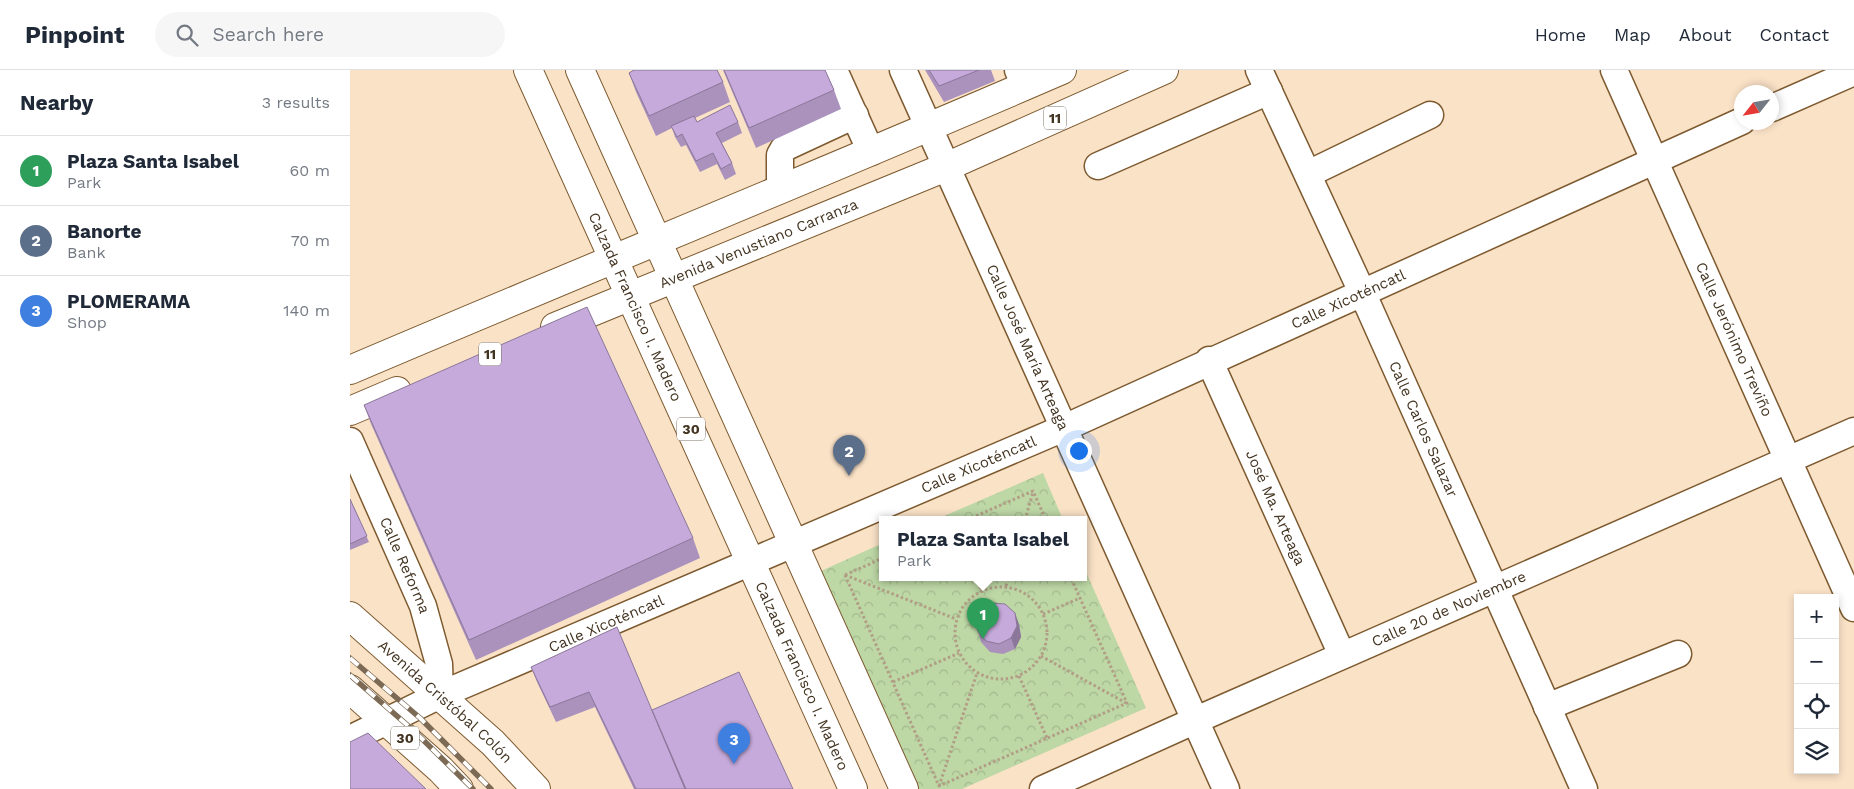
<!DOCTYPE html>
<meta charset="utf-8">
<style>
:root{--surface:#fff;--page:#f6f6f7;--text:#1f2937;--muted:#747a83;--line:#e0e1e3;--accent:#2d82d0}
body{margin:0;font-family:"Work Sans",sans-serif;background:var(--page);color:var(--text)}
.controls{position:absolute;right:15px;bottom:15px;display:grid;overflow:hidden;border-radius:0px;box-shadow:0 2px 8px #0003}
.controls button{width:45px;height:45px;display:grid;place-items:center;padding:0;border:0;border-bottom:1px solid var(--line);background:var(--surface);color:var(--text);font:25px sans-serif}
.compass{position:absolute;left:1384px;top:15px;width:45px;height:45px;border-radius:50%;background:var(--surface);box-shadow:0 2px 8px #0003;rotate:239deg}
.you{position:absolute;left:728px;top:380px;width:18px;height:18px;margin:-12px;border:4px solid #fff;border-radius:50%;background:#1a73e8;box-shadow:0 0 0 8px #1a73e833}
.badge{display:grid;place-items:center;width:32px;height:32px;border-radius:50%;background:var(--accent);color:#fff;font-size:16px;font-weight:700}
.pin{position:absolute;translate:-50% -41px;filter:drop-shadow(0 1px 2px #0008)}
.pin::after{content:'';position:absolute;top:26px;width:18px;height:15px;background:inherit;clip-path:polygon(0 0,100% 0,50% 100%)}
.popup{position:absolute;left:529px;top:446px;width:208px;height:65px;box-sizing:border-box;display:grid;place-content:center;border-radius:0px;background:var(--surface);filter:drop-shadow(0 1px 4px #0005);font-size:16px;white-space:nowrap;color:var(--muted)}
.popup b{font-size:19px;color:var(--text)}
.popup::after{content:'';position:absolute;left:50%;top:100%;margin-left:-10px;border:10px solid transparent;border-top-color:var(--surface)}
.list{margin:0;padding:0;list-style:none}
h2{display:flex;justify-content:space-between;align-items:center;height:65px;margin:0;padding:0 20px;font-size:21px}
h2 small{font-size:16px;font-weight:400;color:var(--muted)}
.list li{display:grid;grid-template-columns:32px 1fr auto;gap:15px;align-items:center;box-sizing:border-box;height:70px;padding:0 20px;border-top:1px solid var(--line)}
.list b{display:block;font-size:19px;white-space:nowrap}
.list p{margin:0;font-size:16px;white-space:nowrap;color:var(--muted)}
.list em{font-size:16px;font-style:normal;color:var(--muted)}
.icon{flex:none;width:28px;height:28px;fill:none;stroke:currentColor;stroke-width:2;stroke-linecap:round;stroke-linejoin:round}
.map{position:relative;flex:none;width:1504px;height:719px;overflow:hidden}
header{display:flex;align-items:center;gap:30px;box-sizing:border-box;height:70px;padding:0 25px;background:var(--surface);border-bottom:1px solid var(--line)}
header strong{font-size:24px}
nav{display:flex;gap:28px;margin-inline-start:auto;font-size:18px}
.search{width:350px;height:45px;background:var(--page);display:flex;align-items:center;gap:12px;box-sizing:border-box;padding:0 18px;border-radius:28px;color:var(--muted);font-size:19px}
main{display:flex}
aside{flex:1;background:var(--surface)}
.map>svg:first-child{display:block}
.park{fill:url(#park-crowns)}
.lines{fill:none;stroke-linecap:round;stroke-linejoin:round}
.minor-casing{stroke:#7d5a2f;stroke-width:29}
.major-casing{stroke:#7d5a2f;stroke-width:30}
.path{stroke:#b29e86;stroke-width:3;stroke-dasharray:2.5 2.5;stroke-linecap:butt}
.minor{stroke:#fff;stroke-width:26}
.major{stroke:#fff;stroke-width:28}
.rail-casing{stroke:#7c6a55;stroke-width:5.5}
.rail{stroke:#fff;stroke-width:4;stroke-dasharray:11;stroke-linecap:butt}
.wall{fill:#aa92bc}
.shaded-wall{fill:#8b7799}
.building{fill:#c6aadb;stroke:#8b7799}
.labels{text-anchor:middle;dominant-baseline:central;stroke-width:4.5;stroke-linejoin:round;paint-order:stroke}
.shield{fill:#fff;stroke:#7b7164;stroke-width:1}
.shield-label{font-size:14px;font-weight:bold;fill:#433421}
.street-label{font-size:15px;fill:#433421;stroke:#fff}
</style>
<header>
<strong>Pinpoint</strong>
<div class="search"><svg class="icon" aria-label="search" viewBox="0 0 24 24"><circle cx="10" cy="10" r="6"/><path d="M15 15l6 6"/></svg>Search here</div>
<nav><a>Home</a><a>Map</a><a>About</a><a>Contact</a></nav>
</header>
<main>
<aside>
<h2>Nearby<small>3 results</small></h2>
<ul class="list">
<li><span class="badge" style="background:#2e9e5b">1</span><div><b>Plaza Santa Isabel</b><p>Park</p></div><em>60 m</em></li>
<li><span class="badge" style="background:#5c6f8a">2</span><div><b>Banorte</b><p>Bank</p></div><em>70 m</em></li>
<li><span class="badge" style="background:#3f7fe0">3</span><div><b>PLOMERAMA</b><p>Shop</p></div><em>140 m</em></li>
</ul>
</aside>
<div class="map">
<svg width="1504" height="719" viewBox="0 0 1504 719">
<defs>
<pattern id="park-crowns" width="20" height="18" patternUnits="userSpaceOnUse" patternTransform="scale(1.25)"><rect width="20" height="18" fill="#bdd7a5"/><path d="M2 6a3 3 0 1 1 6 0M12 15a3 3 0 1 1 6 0" fill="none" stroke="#a4b98e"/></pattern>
</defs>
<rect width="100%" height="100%" fill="#fae2c7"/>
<g class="park">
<polygon points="693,403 713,450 585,450"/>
<polygon points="533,473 533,508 733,508 733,495 796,638 612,719 567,719 471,501"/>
</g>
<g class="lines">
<g class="minor-casing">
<g id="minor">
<polyline points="484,0 521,82"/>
<path id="s1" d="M553,0L876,719"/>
<polyline points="668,0 675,16"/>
<path id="s2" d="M909,0L1012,222L1234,719"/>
<path id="s3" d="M1264,0L1504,538"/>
<polyline points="1422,38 1504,2"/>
<polyline points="748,96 919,21"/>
<polyline points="958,104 1080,45"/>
<polyline points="430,119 430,85 434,78 505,45"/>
<path id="s4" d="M859,290L992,585"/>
<path id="s5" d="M0,371L73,536L89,594L90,625"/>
<polyline points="1197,637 1328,584"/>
<path id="s6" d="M0,669L90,625L714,358L1392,51"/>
<path id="s7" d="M693,719L846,650L1504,361"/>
</g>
</g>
<g class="major-casing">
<g id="major">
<path id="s8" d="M178,0L503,719"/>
<polyline points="230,0 554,719"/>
<path id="s9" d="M205,257L596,97L814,0"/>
<path d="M0,300C237,199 476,102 712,0"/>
<polyline points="0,341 47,321"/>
<path id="s10" d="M0,546L143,673L186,719"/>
<polyline points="0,619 91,700 109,719"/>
</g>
</g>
<g class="path">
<polyline points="617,450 683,421 696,450"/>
<polyline points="675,450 683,422"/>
<polyline points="495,505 589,716 777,633 721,508"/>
<polyline points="495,505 606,549"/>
<polyline points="495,505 533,488"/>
<polyline points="625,508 631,520"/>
<polyline points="656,516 658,508"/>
<circle cx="651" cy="563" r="46"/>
<polyline points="693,544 730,528"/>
<polyline points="691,586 776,633"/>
<polyline points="669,606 697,668"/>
<polyline points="543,612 609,583"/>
<polyline points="589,716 627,603"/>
</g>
<use href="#minor" class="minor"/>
<use href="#major" class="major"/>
<g class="rail-casing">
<g id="rail">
<polyline points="0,588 70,648 141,719"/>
<polyline points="0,605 63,660 123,719"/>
</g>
</g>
<use href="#rail" class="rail"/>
</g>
<g class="wall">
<polygon points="283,0 367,0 373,12 380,32 345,48 347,52 388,52 392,63 372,73 382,93 386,104 375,110 367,94 350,102 336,75 331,77 325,67 322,58 306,66 286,22 279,3 283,1"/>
<polygon points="373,0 475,0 484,20 491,39 406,78"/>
<polygon points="575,0 641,0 645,11 594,32"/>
<polygon points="14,335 343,468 350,488 126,590 21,354"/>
<polygon points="0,429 19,472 0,480"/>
<polygon points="669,554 671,567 665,579 653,584 640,582 631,572 628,561"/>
<polygon points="181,597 302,640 443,719 284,719 245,637 206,652 187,612"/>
</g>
<polygon class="shaded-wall" points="665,543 669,554 671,567 665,579 661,568"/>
<g class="building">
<polygon points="284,0 367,0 373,12 299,46 279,3"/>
<polygon points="374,0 475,0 484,20 399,58"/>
<polygon points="579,0 629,0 589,16"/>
<polygon points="380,35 388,52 366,63 382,93 371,99 363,83 346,91 332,64 327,67 321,56 344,46 347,52"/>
<polygon points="237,237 343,468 119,570 14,335"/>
<polygon points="0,429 17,466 0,474"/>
<polygon points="641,533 655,534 665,543 667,556 661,568 649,574 636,571 628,561 626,555 629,541"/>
<polygon points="267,557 335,719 286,719 239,622 200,637 181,597"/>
<polygon points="389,602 443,719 336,719 302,640"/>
<polygon points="18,663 76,719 0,719 0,672"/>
</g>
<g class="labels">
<g class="shield">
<rect x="694" y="36.5" width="22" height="23" rx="4"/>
<rect x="129" y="272.5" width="22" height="23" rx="4"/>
<rect x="327" y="347.5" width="28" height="23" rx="4"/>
<rect x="41" y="656.5" width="28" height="23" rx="4"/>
</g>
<g class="shield-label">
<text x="705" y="48">11</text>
<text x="140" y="284">11</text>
<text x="341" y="359">30</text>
<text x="55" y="668">30</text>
</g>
<g class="street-label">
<text stroke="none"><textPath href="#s9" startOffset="220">Avenida Venustiano Carranza</textPath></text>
<text stroke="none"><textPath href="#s6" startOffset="1091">Calle Xicoténcatl</textPath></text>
<text stroke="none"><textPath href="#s8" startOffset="260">Calzada Francisco I. Madero</textPath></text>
<text stroke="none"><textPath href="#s3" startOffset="295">Calle Jerónimo Treviño</textPath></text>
<text stroke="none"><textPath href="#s1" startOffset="304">Calle José María Arteaga</textPath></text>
<text stroke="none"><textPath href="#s2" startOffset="395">Calle Carlos Salazar</textPath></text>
<text stroke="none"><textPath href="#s6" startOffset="686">Calle Xicoténcatl</textPath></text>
<text stroke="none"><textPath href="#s4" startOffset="162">José Ma. Arteaga</textPath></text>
<text stroke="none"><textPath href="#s5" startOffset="136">Calle Reforma</textPath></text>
<text stroke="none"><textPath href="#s7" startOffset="444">Calle 20 de Noviembre</textPath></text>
<text stroke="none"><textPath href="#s6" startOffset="281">Calle Xicoténcatl</textPath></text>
<text stroke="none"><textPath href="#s8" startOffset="665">Calzada Francisco I. Madero</textPath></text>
<text stroke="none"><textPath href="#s10" startOffset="128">Avenida Cristóbal Colón</textPath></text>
</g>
</g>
</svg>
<div class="controls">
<button>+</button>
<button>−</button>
<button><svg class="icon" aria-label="locate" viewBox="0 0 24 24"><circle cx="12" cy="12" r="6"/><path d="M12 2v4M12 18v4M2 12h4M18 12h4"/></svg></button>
<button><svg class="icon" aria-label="layers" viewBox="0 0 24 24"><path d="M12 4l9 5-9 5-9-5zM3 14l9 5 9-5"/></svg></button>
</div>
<svg class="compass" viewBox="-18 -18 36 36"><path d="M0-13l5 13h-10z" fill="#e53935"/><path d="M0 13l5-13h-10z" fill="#747a83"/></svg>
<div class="you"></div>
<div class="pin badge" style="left:633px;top:569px;background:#2e9e5b">1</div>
<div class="popup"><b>Plaza Santa Isabel</b>Park</div>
<div class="pin badge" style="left:499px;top:406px;background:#5c6f8a">2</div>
<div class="pin badge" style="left:384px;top:694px;background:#3f7fe0">3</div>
</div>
</main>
